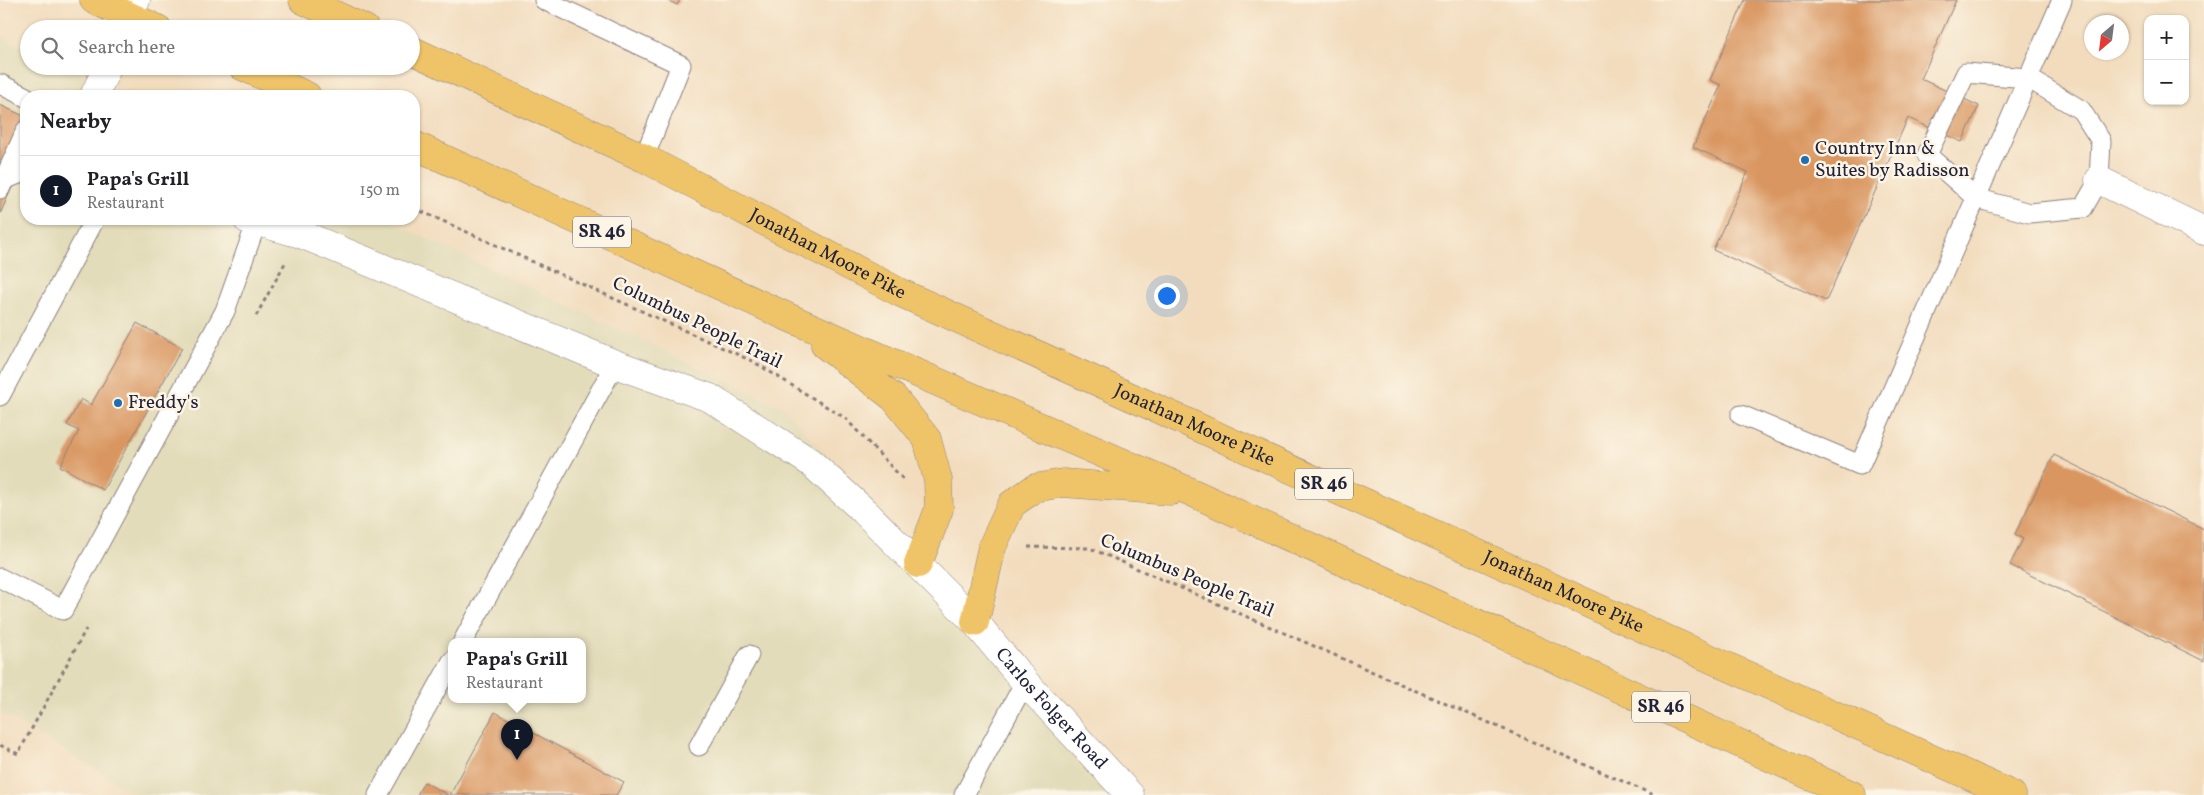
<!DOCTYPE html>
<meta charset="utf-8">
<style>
:root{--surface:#fff;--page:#f2f2f2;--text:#202124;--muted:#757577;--line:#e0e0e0;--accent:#111827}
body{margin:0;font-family:Vollkorn,serif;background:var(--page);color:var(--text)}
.controls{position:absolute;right:15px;top:15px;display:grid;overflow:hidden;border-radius:10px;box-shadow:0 1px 4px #0004}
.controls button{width:45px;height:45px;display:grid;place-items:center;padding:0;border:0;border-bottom:1px solid var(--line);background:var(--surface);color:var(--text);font:25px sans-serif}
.compass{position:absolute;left:2084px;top:15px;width:45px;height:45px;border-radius:50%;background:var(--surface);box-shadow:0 1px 4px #0004;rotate:208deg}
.you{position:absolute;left:1166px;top:295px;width:18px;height:18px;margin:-12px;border:4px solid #fff;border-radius:50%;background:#1a73e8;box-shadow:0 0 0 8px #1a73e833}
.badge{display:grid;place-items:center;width:32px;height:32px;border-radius:50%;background:var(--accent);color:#fff;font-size:16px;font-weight:700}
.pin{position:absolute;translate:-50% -41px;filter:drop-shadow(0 1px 2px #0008)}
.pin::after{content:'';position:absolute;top:26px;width:18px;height:15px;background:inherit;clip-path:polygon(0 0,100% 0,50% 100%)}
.popup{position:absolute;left:448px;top:638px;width:138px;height:65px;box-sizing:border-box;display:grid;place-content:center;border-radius:10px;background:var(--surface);filter:drop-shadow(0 1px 4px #0005);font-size:16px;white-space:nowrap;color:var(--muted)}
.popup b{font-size:19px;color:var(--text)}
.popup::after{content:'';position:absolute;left:50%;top:100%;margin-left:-10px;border:10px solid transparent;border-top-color:var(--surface)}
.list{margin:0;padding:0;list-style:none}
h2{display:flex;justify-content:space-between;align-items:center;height:65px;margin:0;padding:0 20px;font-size:21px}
h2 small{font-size:16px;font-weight:400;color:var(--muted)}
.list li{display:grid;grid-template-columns:32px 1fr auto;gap:15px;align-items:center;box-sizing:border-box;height:70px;padding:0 20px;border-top:1px solid var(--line)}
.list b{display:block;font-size:19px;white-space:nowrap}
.list p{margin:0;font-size:16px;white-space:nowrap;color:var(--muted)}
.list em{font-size:16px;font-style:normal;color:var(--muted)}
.icon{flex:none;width:28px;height:28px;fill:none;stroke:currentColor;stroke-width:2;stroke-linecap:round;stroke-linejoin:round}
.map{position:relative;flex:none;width:2204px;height:795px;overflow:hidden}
.search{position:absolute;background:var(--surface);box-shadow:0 1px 4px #0004;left:20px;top:20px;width:400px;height:55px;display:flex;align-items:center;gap:12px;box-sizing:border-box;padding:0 18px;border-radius:28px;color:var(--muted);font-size:19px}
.panel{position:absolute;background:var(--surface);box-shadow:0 1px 4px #0004;left:20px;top:90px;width:400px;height:135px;border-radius:20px}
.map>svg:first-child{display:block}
.built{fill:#e3dcba;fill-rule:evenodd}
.building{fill:#d99661}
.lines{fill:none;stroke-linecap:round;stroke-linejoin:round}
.service-casing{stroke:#8a7f7c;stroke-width:21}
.minor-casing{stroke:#8a7f7c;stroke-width:29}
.trunk-casing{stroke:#8a7f7c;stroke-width:29}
.path{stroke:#8a7f7c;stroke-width:3;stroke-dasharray:4 4;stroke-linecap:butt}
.service{stroke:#fff;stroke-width:19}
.minor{stroke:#fff;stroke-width:28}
.trunk{stroke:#efc469;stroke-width:28}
.poi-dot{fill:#1f6fb2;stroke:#fcf5e5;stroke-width:2}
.labels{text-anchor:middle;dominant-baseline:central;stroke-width:5;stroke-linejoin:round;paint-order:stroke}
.shield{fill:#fcf5e5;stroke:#63616e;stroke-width:1}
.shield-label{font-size:18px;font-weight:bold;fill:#22223b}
.poi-label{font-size:19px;fill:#22223b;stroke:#fcf5e5;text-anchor:start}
.street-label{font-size:19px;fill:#22223b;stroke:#fcf5e5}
</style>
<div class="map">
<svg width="2204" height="795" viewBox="0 0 2204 795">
<rect width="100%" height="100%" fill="#fcf5e5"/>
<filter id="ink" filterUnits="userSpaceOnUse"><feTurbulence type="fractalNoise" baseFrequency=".02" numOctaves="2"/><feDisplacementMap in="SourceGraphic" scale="10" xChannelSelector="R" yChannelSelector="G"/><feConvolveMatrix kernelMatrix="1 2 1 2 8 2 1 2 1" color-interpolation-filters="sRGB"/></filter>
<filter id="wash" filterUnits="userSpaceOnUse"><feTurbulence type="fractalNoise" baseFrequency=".0096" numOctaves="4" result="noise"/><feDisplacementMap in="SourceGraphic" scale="20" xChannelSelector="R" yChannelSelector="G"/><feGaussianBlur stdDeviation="1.12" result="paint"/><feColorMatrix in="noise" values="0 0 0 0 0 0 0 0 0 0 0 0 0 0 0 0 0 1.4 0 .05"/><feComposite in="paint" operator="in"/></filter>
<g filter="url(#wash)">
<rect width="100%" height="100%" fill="#f2dcbd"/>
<path class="built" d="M0,36L29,50V66H63L126,96H26V219H385L782,407L1145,795H138L0,712ZM452,641H582V699H452Z"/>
<g id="blocks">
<g class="building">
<polygon points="667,0 680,0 677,5"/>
<polygon points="1745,0 1956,0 1921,79 1979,106 1962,142 1908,118 1826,301 1713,250 1748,172 1693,147 1721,85 1710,80"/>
<polygon points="0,105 26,117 26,156 0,214"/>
<polygon points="137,323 182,348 103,490 60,466 79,431 67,425 81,399 91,405"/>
<polygon points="2054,455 2204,529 2204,661 2010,565 2023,539 2015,534"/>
<polygon points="495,712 624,782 616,795 450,795"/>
<polygon points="424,782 448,795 417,795"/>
</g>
</g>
</g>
<g filter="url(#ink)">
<use href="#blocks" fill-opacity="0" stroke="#8a7f7c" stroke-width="1"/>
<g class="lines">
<g class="service-casing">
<g id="service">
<polyline points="544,0 681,65 644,158"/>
<polygon points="1966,73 2028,78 2081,110 2101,141 2099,180 2083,208 2029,213 1976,198 1927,155"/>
<polyline points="0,84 26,97"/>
<polyline points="4,180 26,171"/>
<polyline points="0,189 26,130"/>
<polyline points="0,396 95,219"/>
<polyline points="1741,415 1860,465 2062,0"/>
<polyline points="0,578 63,610 225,311 257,221"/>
<polyline points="463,641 615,364"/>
<polyline points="699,746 749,655"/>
<polyline points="378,795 452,661"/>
<polyline points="964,795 1025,682"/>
</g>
</g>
<g class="minor-casing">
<g id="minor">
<polyline points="124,29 136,0"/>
<polyline points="94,96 108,66"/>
<polyline points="2099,180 2204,231"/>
<path id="s1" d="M247,219L301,234L615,364L710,398L810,462L864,511L975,622L1025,682L1130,795"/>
</g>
</g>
<g class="trunk-casing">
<g id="trunk">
<polyline points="94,0 158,29"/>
<polyline points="303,0 365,29"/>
<path id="s2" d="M411,50L644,158L901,293L2012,795"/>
<polyline points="242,66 307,96"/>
<polyline points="414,145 790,318 1191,492 1852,795"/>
<polyline points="825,345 894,398 927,439 938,480 939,509 918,564"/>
<polyline points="975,622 992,547 1012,504 1035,488 1063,483 1171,491"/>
</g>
</g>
<g class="path">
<polyline points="414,208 754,362 845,418 903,479"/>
<polyline points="256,316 285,263"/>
<polyline points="1028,547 1090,548 1654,795"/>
<polyline points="0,745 18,754 86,629"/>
</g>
<use href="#service" class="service"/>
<use href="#minor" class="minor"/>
<use href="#trunk" class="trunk"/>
</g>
</g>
<g class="poi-dot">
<circle cx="1805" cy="160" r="5"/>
<circle cx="118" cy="403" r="5"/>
</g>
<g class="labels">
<g class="shield">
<rect x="573" y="216.5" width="58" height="31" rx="4"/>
<rect x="1295" y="468.5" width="58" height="31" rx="4"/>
<rect x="1632" y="691.5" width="58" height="31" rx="4"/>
</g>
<g class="shield-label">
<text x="602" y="232">SR 46</text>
<text x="1324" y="484">SR 46</text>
<text x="1661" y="707">SR 46</text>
</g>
<g class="poi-label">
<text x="1815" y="149">Country Inn &amp;<tspan x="1815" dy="22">Suites by Radisson</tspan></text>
<text x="128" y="403">Freddy's</text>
</g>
<g class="street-label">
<text stroke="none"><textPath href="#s2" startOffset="464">Jonathan Moore Pike</textPath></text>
<text transform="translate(697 323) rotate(26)">Columbus People Trail</text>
<text stroke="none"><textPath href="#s2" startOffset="869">Jonathan Moore Pike</textPath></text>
<text transform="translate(1187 576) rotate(23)">Columbus People Trail</text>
<text stroke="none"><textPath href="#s2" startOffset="1274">Jonathan Moore Pike</textPath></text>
<text stroke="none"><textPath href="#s1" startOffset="961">Carlos Folger Road</textPath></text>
</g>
</g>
</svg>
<div class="controls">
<button>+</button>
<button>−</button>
</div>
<svg class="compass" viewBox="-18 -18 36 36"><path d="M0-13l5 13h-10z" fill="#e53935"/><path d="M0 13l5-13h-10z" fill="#757577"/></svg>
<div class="you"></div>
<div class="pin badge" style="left:517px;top:760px">1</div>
<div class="popup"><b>Papa's Grill</b>Restaurant</div>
<div class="search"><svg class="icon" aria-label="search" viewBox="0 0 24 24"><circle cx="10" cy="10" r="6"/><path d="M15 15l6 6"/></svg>Search here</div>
<section class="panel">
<h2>Nearby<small></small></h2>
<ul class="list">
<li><span class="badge">1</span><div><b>Papa's Grill</b><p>Restaurant</p></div><em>150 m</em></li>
</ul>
</section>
</div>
